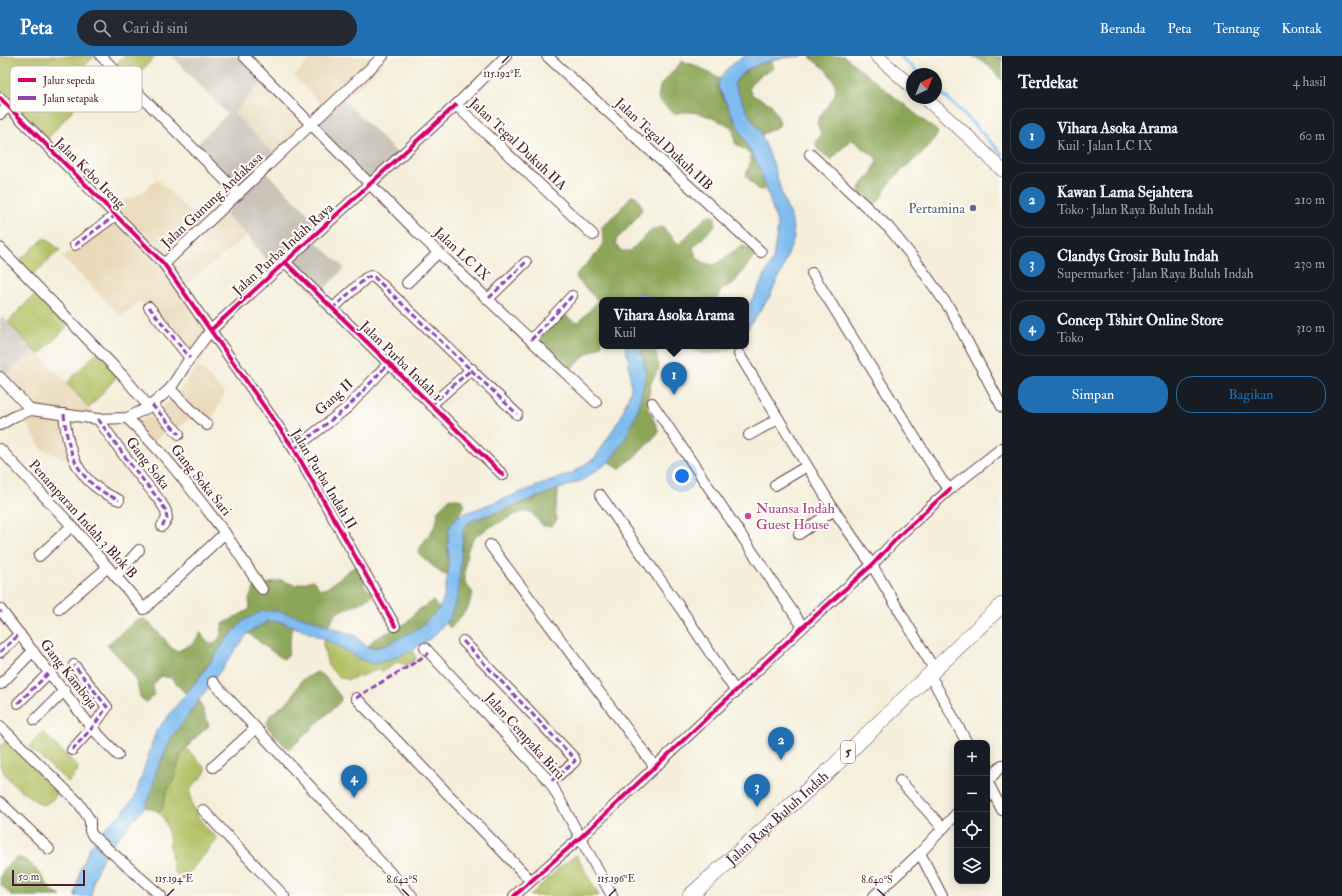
<!DOCTYPE html>
<html lang="id">
<meta charset="utf-8">
<style>
:root{--surface:#171b24;--page:#242831;--text:#f1f3f6;--muted:#9ea1a6;--line:#363941;--accent:#1f6fb2}
body{margin:0;font-family:"IM FELL Double Pica",serif;background:var(--page);color:var(--text)}
.controls{position:absolute;right:12px;bottom:12px;display:grid;overflow:hidden;border-radius:8px;box-shadow:0 2px 10px #0003}
.controls button{width:36px;height:36px;display:grid;place-items:center;padding:0;border:0;border-bottom:1px solid var(--line);background:var(--surface);color:var(--text);font:20px sans-serif}
.compass{position:absolute;left:906px;top:12px;width:36px;height:36px;border-radius:50%;background:var(--surface);box-shadow:0 2px 10px #0003;rotate:43deg}
.scale{position:absolute;left:12px;bottom:10px;width:73px;box-sizing:border-box;padding-left:4px;border:2px solid #4a1f2b;border-top:0;font-size:11px;line-height:14px;white-space:nowrap;color:#4a1f2b;-webkit-text-stroke:3px #fdfcf7;paint-order:stroke}
.you{position:absolute;left:682px;top:420px;width:14px;height:14px;margin:-10px;border:3px solid #fff;border-radius:50%;background:#1a73e8;box-shadow:0 0 0 6px #1a73e833}
.badge{display:grid;place-items:center;width:26px;height:26px;border-radius:50%;background:var(--accent);color:#fff;font-size:13px;font-weight:700}
.pin{position:absolute;translate:-50% -33px;filter:drop-shadow(0 1px 2px #0008)}
.pin::after{content:'';position:absolute;top:21px;width:14px;height:12px;background:inherit;clip-path:polygon(0 0,100% 0,50% 100%)}
.popup{position:absolute;left:599px;top:241px;width:150px;height:52px;box-sizing:border-box;display:grid;place-content:center;border-radius:8px;background:var(--surface);filter:drop-shadow(0 1px 3px #0005);font-size:13px;white-space:nowrap;color:var(--muted)}
.popup b{font-size:15px;color:var(--text)}
.popup::after{content:'';position:absolute;left:50%;top:100%;margin-left:-8px;border:8px solid transparent;border-top-color:var(--surface)}
.list{margin:0;padding:0;list-style:none}
h2{display:flex;justify-content:space-between;align-items:center;height:52px;margin:0;padding:0 16px;font-size:17px}
h2 small{font-size:13px;font-weight:400;color:var(--muted)}
.list li{display:grid;grid-template-columns:26px 1fr auto;gap:12px;align-items:center;box-sizing:border-box;height:56px;margin:0 8px 8px;padding:0 8px;border:1px solid var(--line);border-radius:16px}
.list b{display:block;font-size:15px;white-space:nowrap}
.list p{margin:0;font-size:13px;white-space:nowrap;color:var(--muted)}
.list em{font-size:13px;font-style:normal;color:var(--muted)}
.actions{display:flex;gap:8px;padding:12px 16px}
.actions a{flex:1;padding:9px 0;border:1px solid var(--accent);border-radius:16px;text-align:center;font-size:14px;color:var(--accent)}
.actions .main{background:var(--accent);color:#fff}
.icon{flex:none;width:22px;height:22px;fill:none;stroke:currentColor;stroke-width:2;stroke-linecap:round;stroke-linejoin:round}
.map{position:relative;flex:none;width:1002px;height:840px;overflow:hidden}
header{display:flex;align-items:center;gap:24px;box-sizing:border-box;height:56px;padding:0 20px;background:var(--accent);color:#fff}
header strong{font-size:19px}
nav{display:flex;gap:22px;margin-inline-start:auto;font-size:14px}
.search{width:280px;height:36px;background:var(--page);display:flex;align-items:center;gap:10px;box-sizing:border-box;padding:0 14px;border-radius:22px;color:var(--muted);font-size:15px}
main{display:flex}
aside{flex:1;background:var(--surface)}
.map>svg:first-child{display:block}
.built{fill:#e9d9ba}
.industrial{fill:#c9c3b8}
.green{fill:#b1c062;stroke:#7e7046}
.forest{fill:#8ca658;stroke:#6b6242}
.water{fill:#7dbbf0;stroke:#646d8e}
.lines{fill:none;stroke-linecap:round;stroke-linejoin:round}
.stream{stroke:#7dbbf0;stroke-width:3}
.minor-casing{stroke:#643e45;stroke-width:12}
.major-casing{stroke:#643e45;stroke-width:14}
.highway-casing{stroke:#643e45;stroke-width:16}
.minor{stroke:#fff;stroke-width:10}
.major{stroke:#fff;stroke-width:13}
.highway{stroke:#fff;stroke-width:15}
.quiet{stroke:#8e44ad;stroke-width:3;stroke-dasharray:6 3;stroke-linecap:butt}
.cycleway-casing{stroke:#fdfcf7;stroke-width:6}
.cycleway{stroke:#d6006c;stroke-width:4}
.ticks{fill:none;stroke:#4a1f2b;stroke-width:1.5}
.service-dot{fill:#5c6f8a;stroke:#fdfcf7;stroke-width:1.5}
.hotel-dot{fill:#d1479c;stroke:#fdfcf7;stroke-width:1.5}
.labels{text-anchor:middle;dominant-baseline:central;stroke-width:4;stroke-linejoin:round;paint-order:stroke}
.shield{fill:#fdfcf7;stroke:#806168;stroke-width:1}
.shield-label{font-size:13px;font-weight:bold;fill:#4a1f2b}
.street-label{font-size:14px;fill:#4a1f2b;stroke:#fdfcf7}
.service-label{font-size:14px;fill:#4e5e75;stroke:#fdfcf7;text-anchor:end}
.hotel-label{font-size:14px;fill:#b23c85;stroke:#fdfcf7;text-anchor:start}
.key{fill:#fdfcf7;stroke:#c7baba;stroke-width:1}
.key-label{font-size:11px;fill:#4a1f2b}
.ticks-label{font-size:10px;text-anchor:middle;fill:#4a1f2b;stroke:#fdfcf7;stroke-width:4;stroke-linejoin:round;paint-order:stroke}
</style>
<header>
<strong>Peta</strong>
<div class="search"><svg class="icon" aria-label="search" viewBox="0 0 24 24"><circle cx="10" cy="10" r="6"/><path d="M15 15l6 6"/></svg>Cari di sini</div>
<nav><a>Beranda</a><a>Peta</a><a>Tentang</a><a>Kontak</a></nav>
</header>
<main>
<div class="map">
<svg width="1002" height="840" viewBox="0 0 1002 840">
<rect width="100%" height="100%" fill="#fdfcf7"/>
<filter id="ink" filterUnits="userSpaceOnUse"><feTurbulence type="fractalNoise" baseFrequency=".025" numOctaves="2"/><feDisplacementMap in="SourceGraphic" scale="8" xChannelSelector="R" yChannelSelector="G"/><feConvolveMatrix kernelMatrix="1 2 1 2 8 2 1 2 1" color-interpolation-filters="sRGB"/></filter>
<filter id="wash" filterUnits="userSpaceOnUse"><feTurbulence type="fractalNoise" baseFrequency=".012" numOctaves="4" result="noise"/><feDisplacementMap in="SourceGraphic" scale="16" xChannelSelector="R" yChannelSelector="G"/><feGaussianBlur stdDeviation="0.9" result="paint"/><feColorMatrix in="noise" values="0 0 0 0 0 0 0 0 0 0 0 0 0 0 0 0 0 1.4 0 .05"/><feComposite in="paint" operator="in"/></filter>
<g filter="url(#wash)">
<rect width="100%" height="100%" fill="#f4eeda"/>
<g class="built">
<polygon points="313,0 373,0 382,8 330,57 294,20"/>
<polygon points="263,25 313,73 281,104 234,57"/>
<polygon points="157,123 208,175 225,159 247,180 179,234 215,280 198,309 225,338 208,370 195,357 177,373 172,368 152,388 131,369 156,356 175,340 198,309 141,245 121,260 62,201 117,160 104,148 132,142 142,137"/>
<polygon points="35,294 67,327 100,365 88,367 73,364 69,387 73,405 42,394 24,363 36,357 3,322"/>
</g>
<g class="industrial">
<polygon points="172,0 257,0 248,8 263,25 234,57 281,104 267,117 325,174 315,185 345,212 317,241 288,212 278,219 247,180 225,159 239,142 193,92 227,58"/>
<polygon points="344,44 402,102 372,132 313,73"/>
<polygon points="3,260 35,294 3,322 0,319 0,263"/>
</g>
<g class="green">
<polygon points="0,0 95,0 59,34 74,52 44,87 0,44"/>
<polygon points="124,0 156,0 129,27 112,12"/>
<polygon points="45,182 60,194 30,221 16,207"/>
<polygon points="40,233 71,267 39,299 8,266"/>
<polygon points="98,295 120,317 89,352 67,327"/>
<polygon points="324,583 360,603 390,604 412,594 416,603 406,609 397,606 384,615 378,614 348,624 340,621 328,610 323,588"/>
<polygon points="43,676 78,711 77,717 68,726 29,691"/>
<path d="M6,685H9L59,733C57,741 50,746 43,749C30,743 5,724 0,709C0,704 0,696 0,691Z"/>
<path d="M186,692L206,713L205,717L191,732C187,753 204,770 218,783L183,823L175,817L173,812L168,775L164,762L157,755L162,754L166,737L173,725L181,697Z"/>
<polygon points="576,799 599,840 530,840 560,811"/>
</g>
<g class="forest">
<path d="M810,0H844L938,76C930,95 909,106 895,121C886,129 884,140 875,149L871,150L859,137V132L871,118L877,104L874,100L851,83L831,104L817,93L816,86L821,78L817,66C828,43 849,39 824,12C819,7 814,7 810,0Z"/>
<polygon points="972,0 1002,1 1002,25 986,7"/>
<path d="M682,5L695,9L720,23L718,31L720,36L761,116L766,130L764,134L757,133L746,119L751,104L750,98L735,87L733,72C716,63 693,51 674,58L658,43L660,30Z"/>
<path d="M772,5L774,12C765,17 750,23 749,34L754,40L771,48L780,66L779,70L761,79L747,56L734,28C741,15 759,7 772,5Z"/>
<path d="M631,140H636L643,152L631,169L616,184V188L621,195H630L653,173L662,171L679,188L706,161L710,159L715,161V169L693,192C697,205 702,207 715,209L742,189L754,196V200L735,226L722,233L716,244H656L643,237L635,239L630,244H602V289L586,299L572,312L568,311L540,285L539,281L559,260L564,258L574,266H579L598,245L577,223L576,219L600,194L603,185L602,171L620,154Z"/>
<polygon points="640,290 654,290 659,312 651,327 647,349 659,376 638,398 619,413 609,406 625,383 646,316"/>
<path d="M689,290H707L718,292L735,290C715,298 707,302 689,290Z"/>
<path d="M558,433C559,446 553,451 557,464L552,470H543L531,456C520,455 512,460 502,465C467,482 465,488 465,527L473,537L468,552L451,572L446,568L456,546L465,470L472,465L506,454Z"/>
<path d="M450,442L463,444L464,451L448,475L447,519L442,518L418,497C422,484 441,470 437,455Z"/>
<path d="M357,511L364,522V529L373,539C368,543 362,547 356,549C340,555 337,553 329,570L310,563L244,564L226,584L186,638L171,622L161,620L153,629L154,639L146,646L140,641C138,619 122,605 107,589L136,564L145,563L163,581L168,588L174,594L178,595L192,588L201,577C204,583 207,588 214,588L220,581L223,568L250,553L249,543L254,532L281,524L295,529L313,524L320,533L327,532L352,512Z"/>
<path d="M433,545L439,553C434,558 429,565 423,569C413,579 381,593 368,591L374,583L405,568L417,555Z"/>
<polygon points="273,564 292,569 288,600 284,603 274,597 248,577 254,572"/>
<polygon points="317,616 325,621 341,641 340,646 291,692 287,692 268,672 267,667 270,659 291,643 302,624"/>
<path d="M199,643L209,670L197,680L181,698L175,721L166,737L162,754L157,755L145,751C150,739 152,727 156,715C166,688 181,665 199,643Z"/>
<path d="M17,802C35,801 45,834 61,840H12L0,828C0,815 6,809 17,802Z"/>
</g>
<g class="water">
<path d="M746,0H802C781,1 744,7 734,28L747,56L760,75L773,107L783,142L792,165L794,182L783,212L770,240L746,275V253L755,239L773,203L778,170L761,116L718,31C719,17 734,6 746,0Z"/>
<polygon points="644,237 656,244 630,244 635,239"/>
<polygon points="625,290 640,290 646,316 639,350 625,383 609,406 581,425 468,466 463,474 458,539 450,561 434,580 412,594 390,604 373,608 360,603 324,583 282,566 268,565 248,577 171,682 156,716 150,740 145,751 106,795 94,821 91,840 75,840 80,814 90,791 104,773 121,758 135,741 156,675 199,622 226,584 244,564 263,555 276,555 310,563 355,580 367,591 374,592 385,590 422,570 439,553 444,542 449,510 448,475 452,467 458,460 572,417 595,402 621,361 631,333 629,306"/>
</g>
<g class="lines">
<g class="stream">
<polyline points="900,0 920,18"/>
<polyline points="936,32 962,56 1002,98"/>
</g>
</g>
</g>
<g filter="url(#ink)">
<g class="lines">
<g class="minor-casing">
<g id="minor">
<polyline points="101,0 239,138"/>
<polyline points="244,0 418,177 596,346"/>
<polyline points="547,0 761,196"/>
<polyline points="0,42 164,208 294,393 395,570"/>
<polyline points="456,49 593,179"/>
<polyline points="0,58 9,50"/>
<polyline points="810,98 889,172 915,204 950,253 1002,351"/>
<polyline points="75,189 116,159"/>
<polyline points="0,192 124,321 149,351"/>
<polyline points="285,206 503,419"/>
<polyline points="164,208 383,0"/>
<polyline points="812,217 942,425 950,433 1002,392"/>
<polyline points="407,227 439,196"/>
<polyline points="489,242 526,206"/>
<polyline points="149,251 190,302"/>
<polyline points="332,253 366,222 371,220 374,221 517,358"/>
<polyline points="531,284 572,240"/>
<polyline points="739,298 834,454 872,509 934,613"/>
<polyline points="0,321 31,354"/>
<polyline points="170,333 207,369"/>
<polyline points="652,347 803,571"/>
<polyline points="152,349 179,378"/>
<polyline points="431,349 472,313"/>
<path d="M64,358C68,399 78,427 119,444"/>
<polyline points="98,363 131,409 160,445 166,455 167,463 162,470"/>
<polyline points="0,369 15,360 31,354 98,363 127,362 149,351 170,333 190,302 211,274 456,49 506,0"/>
<polyline points="749,379 778,363"/>
<path d="M0,393L72,470L144,553L225,477C194,437 164,396 127,362"/>
<polyline points="294,393 348,351 389,307"/>
<polyline points="775,429 807,410"/>
<polyline points="600,439 681,553 736,636"/>
<polyline points="225,477 262,533"/>
<polyline points="799,478 834,454"/>
<polyline points="490,489 655,711"/>
<polyline points="39,500 72,470"/>
<polyline points="116,520 139,494"/>
<polyline points="0,553 92,672 118,699"/>
<polyline points="59,553 108,511"/>
<polyline points="463,585 574,702 575,705 572,708 550,726"/>
<polyline points="425,592 550,726 612,840"/>
<polyline points="0,596 20,578"/>
<polyline points="929,617 967,687"/>
<polyline points="213,626 412,840"/>
<polyline points="1,628 33,595"/>
<polyline points="356,642 531,825"/>
<polyline points="18,647 50,616"/>
<polyline points="35,664 65,634"/>
<polyline points="0,670 78,746 90,764 90,775 93,780 161,840"/>
<polyline points="72,694 92,672 107,651 74,609"/>
<polyline points="213,711 256,672"/>
<polyline points="900,725 943,772"/>
<polyline points="987,725 1002,754"/>
<polyline points="987,726 1002,709"/>
<polyline points="0,746 49,793"/>
<polyline points="203,754 284,840"/>
<polyline points="920,797 942,840"/>
<polyline points="514,840 581,781 803,571 872,509 902,477 950,433"/>
<polyline points="874,840 920,797 957,757"/>
</g>
</g>
<g class="major-casing">
<g id="major">
<polyline points="877,0 912,31"/>
<polyline points="925,42 971,83 1002,114"/>
</g>
</g>
<g class="highway-casing">
<g id="highway">
<path id="s1" d="M690,840L832,712L1002,549"/>
</g>
</g>
<use href="#minor" class="minor"/>
<use href="#major" class="major"/>
<use href="#highway" class="highway"/>
<g class="quiet">
<polyline points="75,189 116,159"/>
<polyline points="489,242 526,206"/>
<polyline points="149,251 190,302"/>
<polyline points="332,253 366,222 371,220 374,221 517,358"/>
<polyline points="531,284 572,240"/>
<polyline points="152,349 179,378"/>
<polyline points="431,349 472,313"/>
<path d="M64,358C68,399 78,427 119,444"/>
<polyline points="98,363 131,409 160,445 166,455 167,463 162,470"/>
<polyline points="294,393 348,351 389,307"/>
<polyline points="0,556 2,555"/>
<polyline points="463,585 574,702 575,705 572,708 550,726"/>
<polyline points="0,596 20,578"/>
<path d="M356,642C380,626 406,613 429,597"/>
<polyline points="18,647 50,616"/>
<polyline points="72,694 92,672 107,651 74,609"/>
</g>
<g class="cycleway-casing">
<g id="cycleway">
<polyline points="0,42 164,208 294,393 395,570"/>
<polyline points="285,206 503,419"/>
<polyline points="211,274 456,49"/>
<polyline points="514,840 581,781 803,571 872,509 902,477 950,433"/>
</g>
</g>
<use href="#cycleway" class="cycleway"/>
</g>
</g>
<path class="ticks" d="M502,7L509,0M402,833L409,840M877,833L885,840M167,840L174,833M609,840L616,833"/>
<circle class="service-dot" cx="973" cy="152" r="4"/>
<circle class="hotel-dot" cx="748" cy="460" r="4"/>
<g class="labels">
<rect class="shield" x="841" y="685" width="14" height="22" rx="3"/>
<g class="shield-label">
<text x="848" y="696">5</text>
</g>
<g class="street-label">
<text transform="translate(518 88) rotate(43)">Jalan Tegal Dukuh IIA</text>
<text transform="translate(664 88) rotate(43)">Jalan Tegal Dukuh IIB</text>
<text transform="translate(90 117) rotate(45)">Jalan Kebo Ireng</text>
<text transform="translate(212 144) rotate(-43)">Jalan Gunung Andakasa</text>
<text transform="translate(283 193) rotate(-42)">Jalan Purba Indah Raya</text>
<text transform="translate(462 198) rotate(43)">Jalan LC IX</text>
<text transform="translate(401 305) rotate(44)">Jalan Purba Indah 1</text>
<text transform="translate(334 341) rotate(-42)">Gang II</text>
<text transform="translate(148 407) rotate(52)">Gang Soka</text>
<text transform="translate(324 423) rotate(59)">Jalan Purba Indah II</text>
<text transform="translate(201 424) rotate(51)">Gang Soka Sari</text>
<text transform="translate(83 463) rotate(48)">Penamparan Indah 3 Blok B</text>
<text transform="translate(69 618) rotate(52)">Gang Kamboja</text>
<text transform="translate(525 680) rotate(48)">Jalan Cempaka Biru</text>
<text stroke="none"><textPath href="#s1" startOffset="117">Jalan Raya Buluh Indah</textPath></text>
</g>
<g class="service-label">
<text x="965" y="152">Pertamina</text>
</g>
<g class="hotel-label">
<text x="756" y="452">Nuansa Indah<tspan x="756" dy="16">Guest House</tspan></text>
</g>
</g>
<rect x="10" y="10" width="132" height="46" rx="6" class="key"/>
<rect x="18" y="22" width="18" height="4" fill="#d6006c"/>
<rect x="18" y="40" width="18" height="4" fill="#8e44ad"/>
<g class="key-label">
<text x="43" y="28">Jalur sepeda</text>
<text x="43" y="46">Jalan setapak</text>
</g>
<g class="ticks-label">
<text x="502" y="21">115.192°E</text>
<text x="174" y="826">115.194°E</text>
<text x="616" y="826">115.196°E</text>
<text x="402" y="827">8.642°S</text>
<text x="877" y="827">8.640°S</text>
</g>
</svg>
<div class="controls">
<button>+</button>
<button>−</button>
<button><svg class="icon" aria-label="locate" viewBox="0 0 24 24"><circle cx="12" cy="12" r="6"/><path d="M12 2v4M12 18v4M2 12h4M18 12h4"/></svg></button>
<button><svg class="icon" aria-label="layers" viewBox="0 0 24 24"><path d="M12 4l9 5-9 5-9-5zM3 14l9 5 9-5"/></svg></button>
</div>
<svg class="compass" viewBox="-18 -18 36 36"><path d="M0-13l5 13h-10z" fill="#e53935"/><path d="M0 13l5-13h-10z" fill="#9ea1a6"/></svg>
<div class="scale">50 m</div>
<div class="you"></div>
<div class="pin badge" style="left:674px;top:339px">1</div>
<div class="popup"><b>Vihara Asoka Arama</b>Kuil</div>
<div class="pin badge" style="left:781px;top:704px">2</div>
<div class="pin badge" style="left:757px;top:751px">3</div>
<div class="pin badge" style="left:354px;top:742px">4</div>
</div>
<aside>
<h2>Terdekat<small>4 hasil</small></h2>
<ul class="list">
<li><span class="badge">1</span><div><b>Vihara Asoka Arama</b><p>Kuil · Jalan LC IX</p></div><em>60 m</em></li>
<li><span class="badge">2</span><div><b>Kawan Lama Sejahtera</b><p>Toko · Jalan Raya Buluh Indah</p></div><em>210 m</em></li>
<li><span class="badge">3</span><div><b>Clandys Grosir Bulu Indah</b><p>Supermarket · Jalan Raya Buluh Indah</p></div><em>230 m</em></li>
<li><span class="badge">4</span><div><b>Concep Tshirt Online Store</b><p>Toko</p></div><em>310 m</em></li>
</ul>
<div class="actions"><a class="main">Simpan</a><a>Bagikan</a></div>
</aside>
</main>
